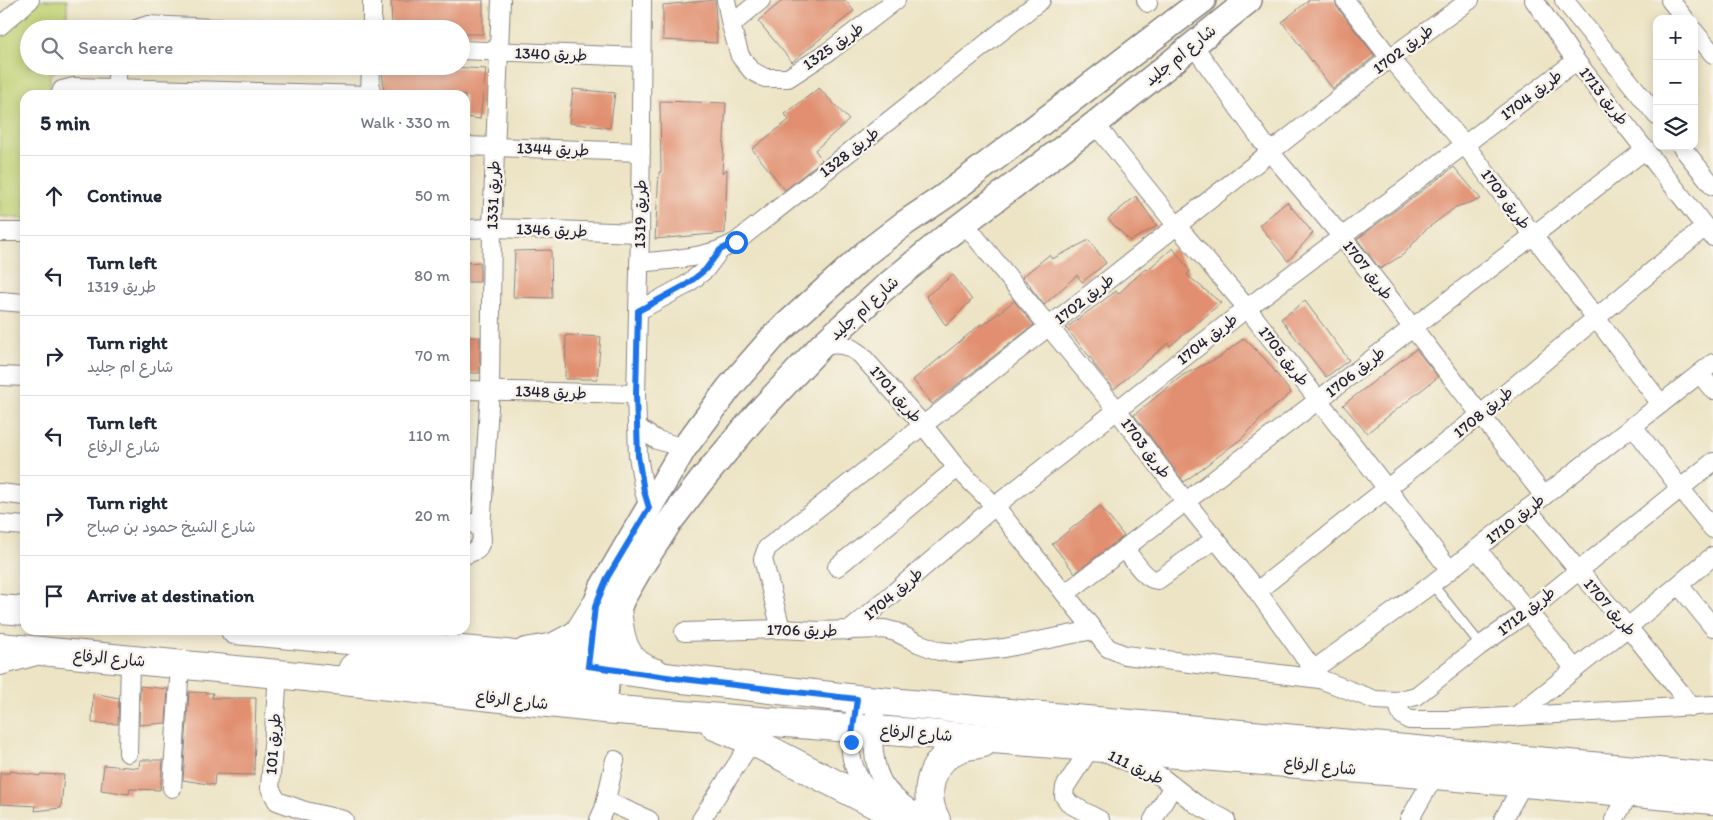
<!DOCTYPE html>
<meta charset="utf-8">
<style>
:root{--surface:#fff;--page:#f2f2f3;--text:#1f2937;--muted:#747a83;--line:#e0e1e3}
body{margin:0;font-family:Itim,"Playpen Sans Arabic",sans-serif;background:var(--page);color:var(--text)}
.controls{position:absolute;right:15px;top:15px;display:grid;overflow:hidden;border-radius:10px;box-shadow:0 2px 12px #0003}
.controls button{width:45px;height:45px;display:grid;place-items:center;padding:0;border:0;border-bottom:1px solid var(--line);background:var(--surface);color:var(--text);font:25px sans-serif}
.stop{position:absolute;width:15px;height:15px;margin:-11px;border:4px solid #1a73e8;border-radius:50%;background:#fff}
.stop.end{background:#1a73e8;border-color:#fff;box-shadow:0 1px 5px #0008}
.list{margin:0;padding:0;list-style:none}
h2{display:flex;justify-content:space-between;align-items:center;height:65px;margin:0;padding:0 20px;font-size:21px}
h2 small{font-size:16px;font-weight:400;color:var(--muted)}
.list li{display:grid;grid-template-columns:32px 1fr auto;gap:15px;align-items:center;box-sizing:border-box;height:80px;padding:0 20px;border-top:1px solid var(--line)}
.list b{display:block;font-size:19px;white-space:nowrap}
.list p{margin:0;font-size:16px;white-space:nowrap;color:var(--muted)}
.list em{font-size:16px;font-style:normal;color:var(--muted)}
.icon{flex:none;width:28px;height:28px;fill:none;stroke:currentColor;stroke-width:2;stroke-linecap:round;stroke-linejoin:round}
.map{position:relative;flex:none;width:1713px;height:820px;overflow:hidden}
.search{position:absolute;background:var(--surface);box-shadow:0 2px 12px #0003;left:20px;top:20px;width:450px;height:55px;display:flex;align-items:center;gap:12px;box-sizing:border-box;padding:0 18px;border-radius:28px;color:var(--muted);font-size:19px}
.panel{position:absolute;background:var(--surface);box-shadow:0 2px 12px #0003;left:20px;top:90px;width:450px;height:545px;border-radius:15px}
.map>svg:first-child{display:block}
.green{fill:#c1d275;stroke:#727a58}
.building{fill:#e18f70}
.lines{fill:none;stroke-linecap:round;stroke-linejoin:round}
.lane-casing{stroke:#888380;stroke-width:11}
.street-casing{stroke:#888380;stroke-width:20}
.secondary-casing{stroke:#888380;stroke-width:28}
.primary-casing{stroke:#888380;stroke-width:30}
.lane{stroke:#fff;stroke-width:9}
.street{stroke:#fff;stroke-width:18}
.secondary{stroke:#fff;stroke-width:25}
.primary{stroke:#fff;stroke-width:28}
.route{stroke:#1a73e8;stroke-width:6}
.labels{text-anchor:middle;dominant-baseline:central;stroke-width:5;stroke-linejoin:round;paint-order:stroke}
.street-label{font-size:16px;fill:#22223b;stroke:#f7f3e8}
</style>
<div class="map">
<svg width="1713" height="820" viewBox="0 0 1713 820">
<rect width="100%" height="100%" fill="#f7f3e8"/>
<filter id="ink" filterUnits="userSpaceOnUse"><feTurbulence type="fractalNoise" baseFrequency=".02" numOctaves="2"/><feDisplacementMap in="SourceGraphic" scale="10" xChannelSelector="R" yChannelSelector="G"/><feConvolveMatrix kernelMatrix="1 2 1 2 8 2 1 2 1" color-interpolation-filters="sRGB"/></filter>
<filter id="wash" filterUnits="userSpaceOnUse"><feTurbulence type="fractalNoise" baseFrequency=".0096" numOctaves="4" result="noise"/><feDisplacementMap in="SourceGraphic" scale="20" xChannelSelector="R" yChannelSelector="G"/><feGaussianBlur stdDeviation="1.12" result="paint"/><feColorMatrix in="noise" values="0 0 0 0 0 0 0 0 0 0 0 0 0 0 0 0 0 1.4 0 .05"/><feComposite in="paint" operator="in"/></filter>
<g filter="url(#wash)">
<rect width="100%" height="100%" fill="#ede4c5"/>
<polygon class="green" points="40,0 67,0 67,29 29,29 29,66 67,66 58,69 50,75 50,95 25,95 25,219 0,216 0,34"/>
<g id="blocks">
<g class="building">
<polygon points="391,0 483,0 483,34 461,34 461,29 392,29"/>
<polygon points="715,0 717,43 663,40 663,5"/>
<polygon points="783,0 845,0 854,11 792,62 758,21"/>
<polygon points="1309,0 1335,0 1337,7 1375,56 1333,89 1282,22"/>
<polygon points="382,66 411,66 433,70 433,66 486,69 480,119 465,117 465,95 384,95"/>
<polygon points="819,88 849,120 815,150 822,160 785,190 752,149 789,120 785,114"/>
<polygon points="573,89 615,93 610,128 569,123"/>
<polygon points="660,101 726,103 722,173 727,169 725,233 655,239 659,172 661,172"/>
<polygon points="1454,167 1481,199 1456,207 1424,231 1404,254 1380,269 1357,239"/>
<polygon points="1136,196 1157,226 1130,241 1108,219"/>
<polygon points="1287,202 1313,233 1288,261 1259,225"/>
<polygon points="1089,240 1106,263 1082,282 1077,275 1044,305 1030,287 1031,286 1022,277 1049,255 1052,259"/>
<polygon points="1173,248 1190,271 1187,275 1221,303 1170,346 1168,343 1114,389 1093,363 1094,362 1066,328 1116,291 1118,294 1146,268 1147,270"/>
<polygon points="551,250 552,298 513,297 515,251"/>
<polygon points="480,262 480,282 465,282 465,263"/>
<polygon points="953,275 972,300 946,326 926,296"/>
<polygon points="1014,301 1034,325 932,404 913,380 981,324 982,326"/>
<polygon points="1305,301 1349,360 1326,377 1281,319"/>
<polygon points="566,335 601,337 597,379 565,379"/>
<rect x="465" y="337" width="15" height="36"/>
<polygon points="1244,338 1267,361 1291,393 1264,416 1241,439 1184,482 1134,415 1183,375 1220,357"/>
<polygon points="1416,349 1438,377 1367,433 1343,405"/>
<polygon points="1100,506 1124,536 1075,573 1052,544"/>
<polygon points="140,686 168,689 166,723 139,725"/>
<polygon points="189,692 213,693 212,698 256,698 254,775 215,774 214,785 183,780"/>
<polygon points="93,693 119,698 118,724 92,723"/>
<polygon points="140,760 163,760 160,790 130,789 129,794 101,790 104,765 139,768"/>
<polygon points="10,771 40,776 40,774 64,775 61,808 35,811 36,806 0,804 0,773 10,773"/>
</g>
</g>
</g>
<g filter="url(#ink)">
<use href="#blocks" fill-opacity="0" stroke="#888380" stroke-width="1"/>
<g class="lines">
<g class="lane-casing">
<polyline id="lane" points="1432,584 1481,645"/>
</g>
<g class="street-casing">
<g id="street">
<polyline points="642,0 640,233 636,394 638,456 644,491 649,508"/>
<polyline points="726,0 731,25 740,56 752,71 765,78 788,78 831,50 896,0"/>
<polyline points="1146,0 1148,3"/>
<polyline points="1345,0 1390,58 1465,145 1661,404"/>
<polyline points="1534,0 1576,61 1713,237"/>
<polyline points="1564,0 1657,116"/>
<polyline points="1670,0 1685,19"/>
<polyline points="731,25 761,0"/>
<polyline points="0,26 30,0"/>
<polyline points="136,29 148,25 235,29"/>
<polyline points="372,29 372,0"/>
<polyline points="1694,31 1713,54"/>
<polyline points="1193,45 1270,152 1342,237 1544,496"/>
<polyline points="461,50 641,57"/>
<polyline points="116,87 118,66"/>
<polyline points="60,95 62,90 74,87 370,95"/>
<polyline points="370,95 371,66"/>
<polyline points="1095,124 1177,226 1247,308 1450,570"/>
<polyline points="465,146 641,152"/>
<polyline points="1681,146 1713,186"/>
<polyline points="964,223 1117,410 1186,502 1257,591 1320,679"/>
<polyline points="465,229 492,228 640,233"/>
<polyline points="0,232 25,232"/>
<path d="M639,263C672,259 707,259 736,242L1041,0"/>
<polyline points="0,301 25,303"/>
<polyline points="638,311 686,285 705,270 720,250"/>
<path d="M821,346C838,343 846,343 861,355L923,425L957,468L995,506L1108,648L1125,655L1320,679L1375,700L1397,701L1416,696L1481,645L1529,611L1713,462"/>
<polyline points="1700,374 1713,390"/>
<polyline points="0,376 25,377"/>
<polyline points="465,390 636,394"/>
<polyline points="1633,426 1680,488 1713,529"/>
<polyline points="638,428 657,440 684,448"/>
<polyline points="0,493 25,496"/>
<polyline points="1527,509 1578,570 1628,627 1692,707"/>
<polyline points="465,523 473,523 481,529 482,540 477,550 465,555"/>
<polyline points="0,524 25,526"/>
<polyline points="481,529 490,391 492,228 501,0"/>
<path d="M1125,549C1132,558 1146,581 1158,580L1215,539"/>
<polyline points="1477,549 1575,669"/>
<polyline points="837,567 957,468"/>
<polyline points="1679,585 1713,627"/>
<polyline points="1257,591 1480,415 1705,227"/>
<polyline points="1065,594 1646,149"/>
<polyline points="781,629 763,559 767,548 1390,58 1470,0"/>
<polyline points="849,631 995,506 1247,308 1576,61"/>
<polyline points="684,632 781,629 819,631 884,629 896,632 918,643 939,651 960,653 1004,648 1093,630"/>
<polyline points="0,666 36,656"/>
<polyline points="1313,670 1432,584 1713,363"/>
<polyline points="278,674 270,788 277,801 305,811 344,820"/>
<path d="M857,699C855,713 852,728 851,742C848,778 878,805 907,820"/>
<path d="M877,701C872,731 868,774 894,796C903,805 915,812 925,820"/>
<polyline points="1397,701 1401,714 1409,720 1452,720 1713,705"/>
<polyline points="1515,717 1628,627 1713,556"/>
<polyline points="1091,747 1065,787 1064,796 1070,804 1100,820"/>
<polyline points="128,753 130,660"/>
<polyline points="1112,755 1160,776 1196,804 1226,820"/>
<polyline points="172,788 180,665"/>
<polyline points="606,801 649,820"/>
<polyline points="599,820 604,809 615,760"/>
<polyline points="701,820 752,741"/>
<polyline points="1153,820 1173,786"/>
<polyline points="1409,820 1435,775"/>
<polyline points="1503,820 1523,784"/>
<polyline points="1614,820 1630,793"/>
</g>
</g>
<g class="secondary-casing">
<g id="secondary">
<polyline points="589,686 588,666 592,625 595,607 602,588 684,448 729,388 775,335 866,253 905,223 945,196 1203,0"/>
<polyline points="604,709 611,626 622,599 640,568 668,524 701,481 757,414 821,346 883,289 947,236 1095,124 1249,0"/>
</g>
</g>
<g class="primary-casing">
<g id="primary">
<polyline points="0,609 25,611"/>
<path d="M617,609C620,638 623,664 656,673"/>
<polyline points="235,630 507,654 674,678 857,699 1713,777"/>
<polyline points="0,647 278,674 604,709 1005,740 1435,775 1713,800"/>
<polyline points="526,652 554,647 578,634 595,607"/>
<polyline points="353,668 396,667 573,683 588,681 605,670"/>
<polyline points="715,726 752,741 890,812"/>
<path d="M936,820C922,794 930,759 960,748C968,745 976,745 983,743"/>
</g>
</g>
<use href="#lane" class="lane"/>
<use href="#street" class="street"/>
<use href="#secondary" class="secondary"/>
<use href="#primary" class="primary"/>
</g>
</g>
<g class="lines" filter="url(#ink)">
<polyline class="route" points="736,242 720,250 705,270 686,285 638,311 636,394 638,456 644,491 649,508 607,578 595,607 588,666 674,678 857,699 851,742"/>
</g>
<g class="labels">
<g class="street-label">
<text transform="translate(833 46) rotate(-35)">طريق 1325</text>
<text transform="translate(1403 49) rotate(-37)">طريق 1702</text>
<text transform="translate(551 54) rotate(2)">طريق 1340</text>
<text transform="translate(1180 55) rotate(-39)">شارع ام جليد</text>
<text transform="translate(1531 95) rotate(-37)">طريق 1704</text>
<text transform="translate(1604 96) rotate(52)">طريق 1713</text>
<text transform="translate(553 149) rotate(2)">طريق 1344</text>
<text transform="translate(849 152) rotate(-38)">طريق 1328</text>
<text transform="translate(493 195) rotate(-88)">طريق 1331</text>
<text transform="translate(1506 199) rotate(53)">طريق 1709</text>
<text transform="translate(640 214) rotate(-89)">طريق 1319</text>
<text transform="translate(552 230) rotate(2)">طريق 1346</text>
<text transform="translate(1368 270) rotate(52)">طريق 1707</text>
<text transform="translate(1084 299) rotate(-38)">طريق 1702</text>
<text transform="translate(864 308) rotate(-42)">شارع ام جليد</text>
<text transform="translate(1207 339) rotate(-38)">طريق 1704</text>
<text transform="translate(1284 356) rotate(52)">طريق 1705</text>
<text transform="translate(1355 372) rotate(-38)">طريق 1706</text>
<text transform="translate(551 392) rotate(2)">طريق 1348</text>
<text transform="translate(896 394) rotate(49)">طريق 1701</text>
<text transform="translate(1483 412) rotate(-39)">طريق 1708</text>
<text transform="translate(1146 448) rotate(53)">طريق 1703</text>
<text transform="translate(1515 519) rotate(-38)">طريق 1710</text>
<text transform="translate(893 594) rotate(-40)">طريق 1704</text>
<text transform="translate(1610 607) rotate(49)">طريق 1707</text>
<text transform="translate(1526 611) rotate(-38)">طريق 1712</text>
<text transform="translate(802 630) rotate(1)">طريق 1706</text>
<text transform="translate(109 658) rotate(5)">شارع الرفاع</text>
<text transform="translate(512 700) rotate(6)">شارع الرفاع</text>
<text transform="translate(916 733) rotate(4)">شارع الرفاع</text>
<text transform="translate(273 744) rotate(-86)">طريق 101</text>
<text transform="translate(1320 766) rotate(5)">شارع الرفاع</text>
<text transform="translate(1136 767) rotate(26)">طريق 111</text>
</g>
</g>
</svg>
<div class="controls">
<button>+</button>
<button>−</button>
<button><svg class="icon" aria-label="layers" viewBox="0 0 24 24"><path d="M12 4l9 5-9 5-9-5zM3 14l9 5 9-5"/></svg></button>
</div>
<div class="stop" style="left:736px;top:242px"></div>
<div class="stop end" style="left:851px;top:742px"></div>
<div class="search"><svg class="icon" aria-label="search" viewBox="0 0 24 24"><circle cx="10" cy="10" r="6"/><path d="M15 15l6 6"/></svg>Search here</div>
<section class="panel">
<h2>5 min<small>Walk · 330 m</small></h2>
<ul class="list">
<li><svg class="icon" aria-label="ahead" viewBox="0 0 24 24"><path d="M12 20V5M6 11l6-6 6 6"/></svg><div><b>Continue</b></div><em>50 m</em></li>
<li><svg class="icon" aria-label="left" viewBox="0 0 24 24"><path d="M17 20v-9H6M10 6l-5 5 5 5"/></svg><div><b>Turn left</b><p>طريق 1319</p></div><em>80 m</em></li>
<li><svg class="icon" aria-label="right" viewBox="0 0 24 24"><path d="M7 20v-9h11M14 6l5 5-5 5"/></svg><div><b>Turn right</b><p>شارع ام جليد</p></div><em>70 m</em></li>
<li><svg class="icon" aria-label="left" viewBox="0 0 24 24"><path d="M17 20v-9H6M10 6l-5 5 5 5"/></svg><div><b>Turn left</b><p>شارع الرفاع</p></div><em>110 m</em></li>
<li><svg class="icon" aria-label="right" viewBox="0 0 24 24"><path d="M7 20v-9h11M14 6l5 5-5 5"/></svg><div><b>Turn right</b><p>شارع الشيخ حمود بن صباح</p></div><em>20 m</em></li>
<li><svg class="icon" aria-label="arrive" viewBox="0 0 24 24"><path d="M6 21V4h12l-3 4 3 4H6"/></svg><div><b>Arrive at destination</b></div></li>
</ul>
</section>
</div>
